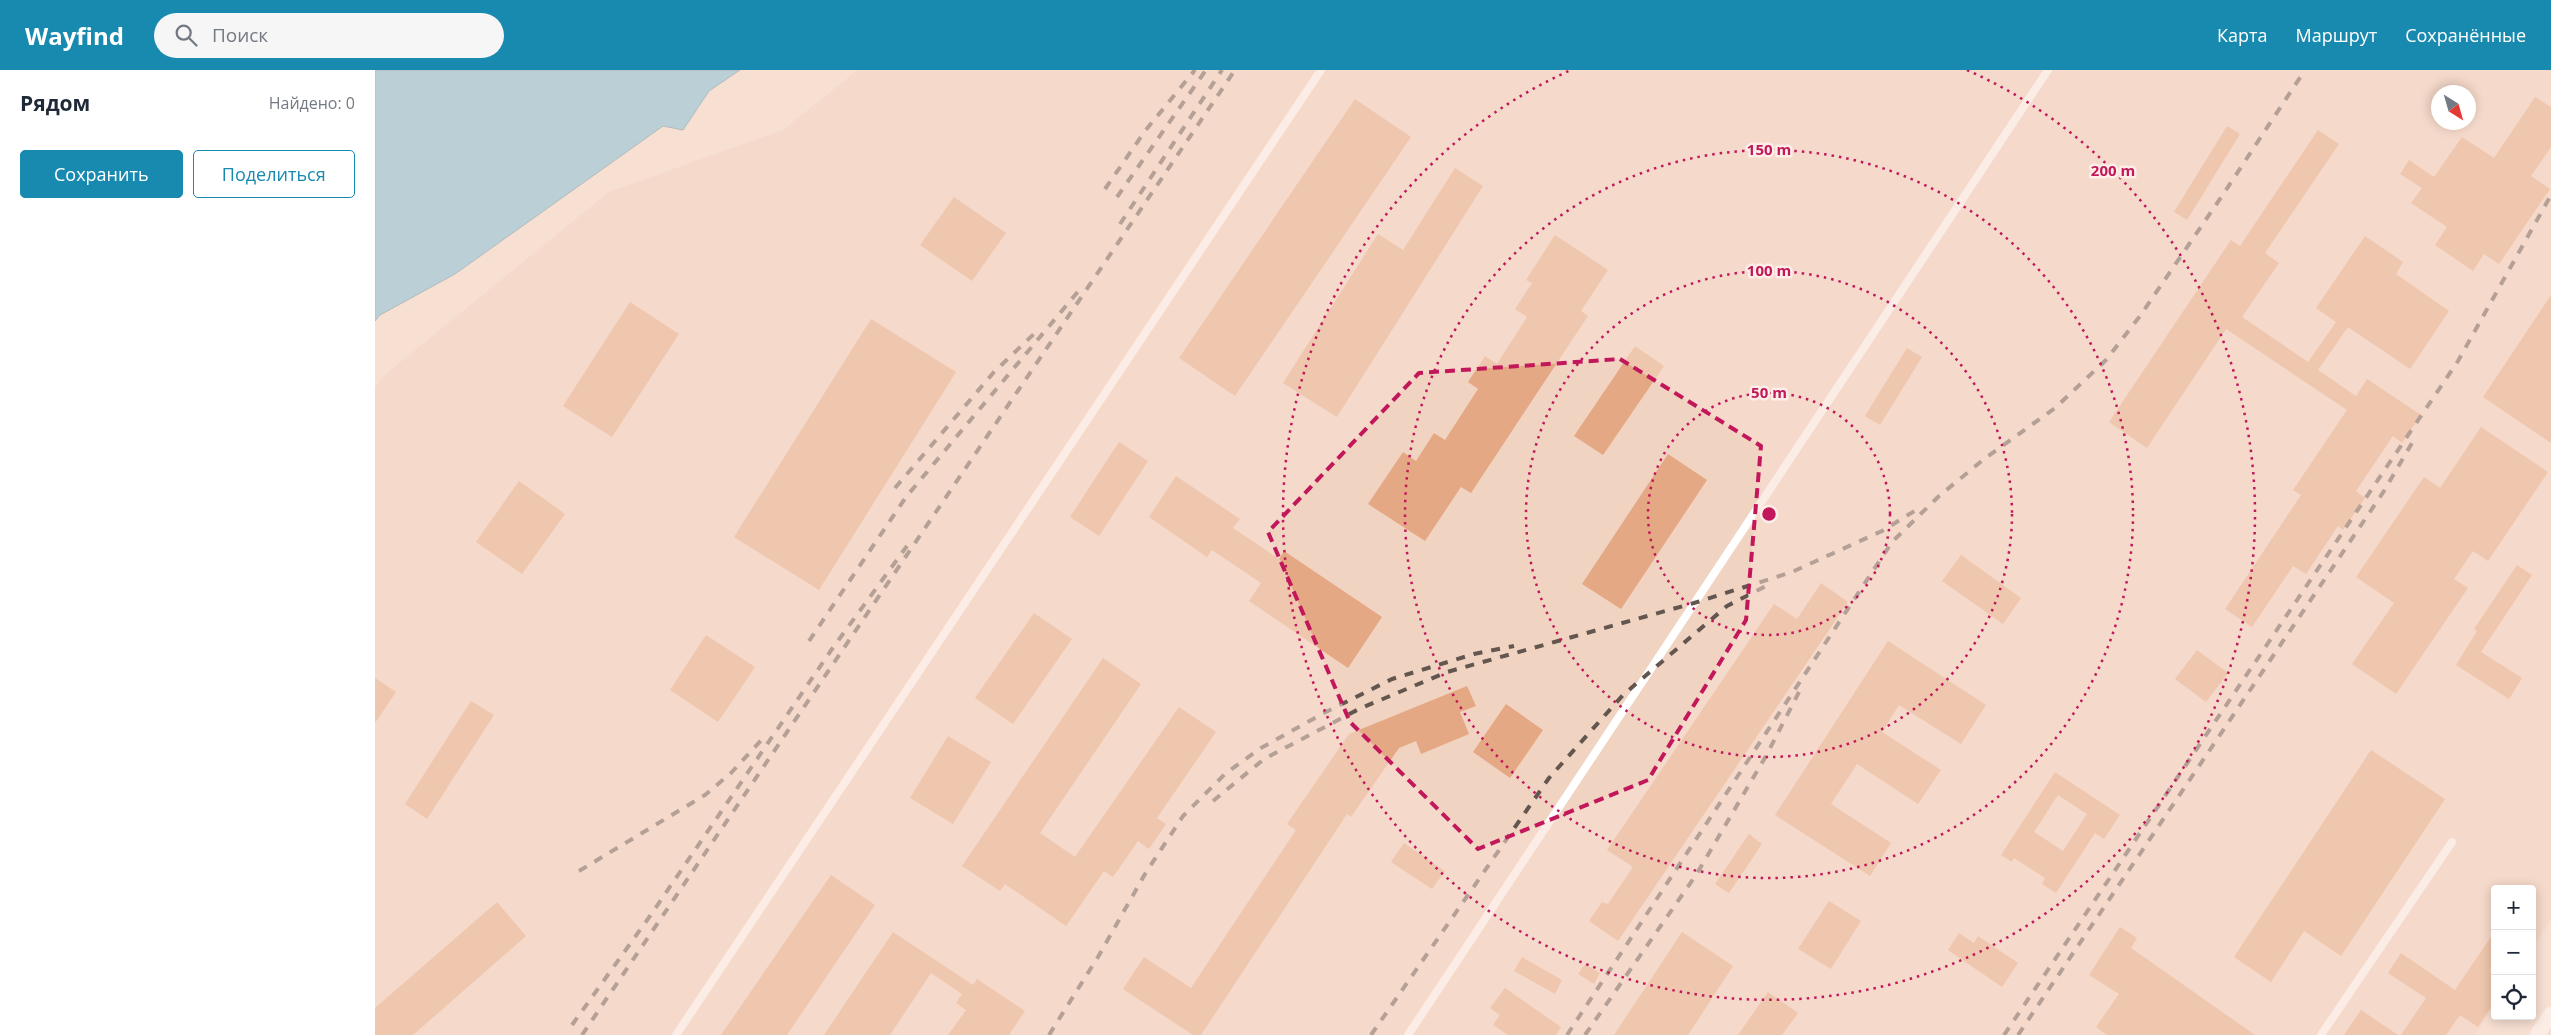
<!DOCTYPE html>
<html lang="ru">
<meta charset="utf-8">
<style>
:root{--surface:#fff;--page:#f6f6f7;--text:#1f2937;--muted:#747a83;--line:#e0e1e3;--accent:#198aaf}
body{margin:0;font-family:"Open Sans",sans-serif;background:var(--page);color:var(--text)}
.controls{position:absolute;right:15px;bottom:15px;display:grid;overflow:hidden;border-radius:5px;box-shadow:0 2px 12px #0003}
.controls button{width:45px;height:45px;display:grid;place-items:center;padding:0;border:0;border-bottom:1px solid var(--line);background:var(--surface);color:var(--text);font:25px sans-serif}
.compass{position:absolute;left:2056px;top:15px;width:45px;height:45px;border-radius:50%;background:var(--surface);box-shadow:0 2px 12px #0003;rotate:143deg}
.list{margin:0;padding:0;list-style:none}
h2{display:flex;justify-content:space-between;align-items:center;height:65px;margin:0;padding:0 20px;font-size:21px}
h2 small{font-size:16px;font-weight:400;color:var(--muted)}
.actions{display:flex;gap:10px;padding:15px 20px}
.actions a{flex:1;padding:11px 0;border:1px solid var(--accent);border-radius:5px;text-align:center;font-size:18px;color:var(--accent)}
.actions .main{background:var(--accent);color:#fff}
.icon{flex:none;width:28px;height:28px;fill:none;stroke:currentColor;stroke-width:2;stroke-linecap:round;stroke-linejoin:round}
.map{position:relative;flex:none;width:2176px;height:965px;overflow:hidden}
header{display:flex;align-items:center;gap:30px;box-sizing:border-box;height:70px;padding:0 25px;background:var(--accent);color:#fff}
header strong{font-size:24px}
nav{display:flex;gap:28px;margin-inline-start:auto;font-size:18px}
.search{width:350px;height:45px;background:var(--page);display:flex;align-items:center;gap:12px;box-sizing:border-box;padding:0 18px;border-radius:28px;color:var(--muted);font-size:19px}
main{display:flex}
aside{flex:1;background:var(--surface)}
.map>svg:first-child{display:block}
.built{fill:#f1d3c1;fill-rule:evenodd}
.water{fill:#72bddc;stroke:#5d8fa4}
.building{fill:#e5a884;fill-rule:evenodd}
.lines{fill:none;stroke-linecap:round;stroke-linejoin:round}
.lane{stroke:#fff;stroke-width:8}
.street{stroke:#fff;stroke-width:15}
.rail{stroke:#62564f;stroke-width:4;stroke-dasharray:9 9;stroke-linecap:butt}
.marked{fill:none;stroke:#c2185b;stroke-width:4;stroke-dasharray:10 6;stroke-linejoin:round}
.ring{fill:none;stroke:#c2185b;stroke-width:2.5;stroke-dasharray:2.5 5}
.centre{fill:#c2185b;stroke:#fdefe7;stroke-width:2.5}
.ring-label{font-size:15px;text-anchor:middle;font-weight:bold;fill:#c2185b;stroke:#fdefe7;stroke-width:5;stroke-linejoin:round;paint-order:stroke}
</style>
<header>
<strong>Wayfind</strong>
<div class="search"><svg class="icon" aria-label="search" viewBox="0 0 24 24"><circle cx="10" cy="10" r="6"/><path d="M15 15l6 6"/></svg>Поиск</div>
<nav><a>Карта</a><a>Маршрут</a><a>Сохранённые</a></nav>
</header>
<main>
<aside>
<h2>Рядом<small>Найдено: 0</small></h2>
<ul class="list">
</ul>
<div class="actions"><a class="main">Сохранить</a><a>Поделиться</a></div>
</aside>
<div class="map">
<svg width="2176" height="965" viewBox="0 0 2176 965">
<rect width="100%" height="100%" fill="#f7dfd2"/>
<path class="built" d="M483,0H2176V850L2157,879V819H2120V935L2100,965H0V318L12,303L234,122L408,60ZM2064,22H2094V52H2064Z"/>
<polygon class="water" points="0,0 365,0 334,21 308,60 288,56 80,204 5,245 0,251"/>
<g class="building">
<polygon points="2160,27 2176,37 2176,77 2156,106 2175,119 2124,194 2109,184 2098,201 2060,175 2072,157 2036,133 2047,118 2025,104 2034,90 2059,107 2087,67 2119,88"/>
<polygon points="980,29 1036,67 860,326 804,288"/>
<polygon points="1852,56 1865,64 1812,150 1799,142"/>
<polygon points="1943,60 1964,74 1890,183 1904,193 1867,247 1933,292 1961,252 1941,238 1990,166 2028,192 2021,204 2074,241 2035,299 1973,257 1943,300 1981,326 1992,309 2046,345 2027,373 2018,366 1981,421 1990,428 1968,460 1963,456 1931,504 1918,496 1877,557 1850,539 1926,425 1918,420 1972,340 1851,259 1772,378 1734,352 1856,170 1865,176"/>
<polygon points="1080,98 1108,116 962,347 908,313 1003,164 1028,180"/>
<polygon points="579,127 631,163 597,211 545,175"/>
<polygon points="1180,165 1233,200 1206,241 1213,246 1096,423 1086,417 1050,471 993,434 1028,382 1041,391 1059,363 1070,370 1103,319 1093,312 1110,286 1122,294 1152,247 1140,239 1157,213 1151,210"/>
<polygon points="2176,225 2176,373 2108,327"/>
<polygon points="255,232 304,264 237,367 188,336"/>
<polygon points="496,249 581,302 444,520 359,467"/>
<polygon points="1260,276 1289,296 1228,385 1199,366"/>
<polygon points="1532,278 1547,287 1505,355 1490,346"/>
<polygon points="2106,357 2173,402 2113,491 2098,481 2079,509 2093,518 2021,624 1977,594 2019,533 1981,507 2049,407 2065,418"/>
<polygon points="744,372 773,391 724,466 695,447"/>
<polygon points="1293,384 1332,410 1246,539 1207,514"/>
<polygon points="801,406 865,449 858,458 904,489 909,481 1007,547 973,598 874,531 886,513 837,480 832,487 774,447"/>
<polygon points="144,411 190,444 147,504 101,472"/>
<polygon points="1586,485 1646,528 1628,554 1567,511"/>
<polygon points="2142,495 2157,505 2106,582 2147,608 2134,629 2081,595 2102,561 2099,559"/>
<polygon points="1446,513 1473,532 1243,871 1214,851 1227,832 1233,834 1258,797 1232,780 1399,534 1422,549"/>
<polygon points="659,543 697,569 638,654 600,628"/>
<polygon points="331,565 380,597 343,652 295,620"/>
<polygon points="1513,571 1611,635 1586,674 1524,635 1507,662 1566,700 1543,734 1482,694 1456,734 1516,773 1495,806 1400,745"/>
<polygon points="1822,580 1853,603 1831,632 1800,609"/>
<polygon points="728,588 766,614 665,763 700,787 804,637 841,662 782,748 791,754 774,779 763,771 738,807 729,801 691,856 630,814 625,821 587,796"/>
<polygon points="0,608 21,622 0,653"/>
<polygon points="1092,616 1101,636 1085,642 1094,664 1046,684 1041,671 1024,678 976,747 972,744 826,965 818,965 748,919 769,887 816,918 921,760 912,754 974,664"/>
<polygon points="96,631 119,645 52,749 30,734"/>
<polygon points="1131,634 1168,660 1135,708 1098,682"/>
<polygon points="573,666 616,692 578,754 535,728"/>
<polygon points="1996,680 2070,729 1966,886 1929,861 1896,912 1859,887"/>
<path d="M1680,702L1745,745L1729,769L1720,763L1681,823L1667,814L1670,808L1639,788L1637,792L1626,785ZM1683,725L1712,744L1688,781L1659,762Z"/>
<polygon points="1374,764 1387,774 1354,823 1340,814"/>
<polygon points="1029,773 1070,801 1057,819 1016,792"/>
<polygon points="456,805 500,835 412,965 346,965"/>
<polygon points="1454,831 1486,851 1456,899 1423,879"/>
<polygon points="122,832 151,866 38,965 0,965 0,938"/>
<polygon points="1745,857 1762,868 1756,878 1880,965 1732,965 1721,957 1744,924 1714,905"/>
<polygon points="2120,861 2120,931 2103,957 2085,945 2071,965 2026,965 2051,928 2013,903 2026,883 2080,920"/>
<polygon points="518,862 598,915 602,909 650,941 634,965 573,965 591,940 581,933 587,924 556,903 515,965 449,965"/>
<polygon points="1307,862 1358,896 1313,965 1239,965"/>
<polygon points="1584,863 1599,873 1603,866 1643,893 1627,917 1573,880"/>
<polygon points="1147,887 1187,910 1180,924 1139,901"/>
<polygon points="1210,894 1225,903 1219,914 1203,904"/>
<polygon points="1130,918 1186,957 1181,965 1133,965 1118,955 1125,945 1115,938"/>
<polygon points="1393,922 1423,943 1407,965 1363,965"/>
<polygon points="1986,940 2023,965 1969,965"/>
</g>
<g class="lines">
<g class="lane">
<polyline points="301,965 946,0"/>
<polyline points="1033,965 1673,0"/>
<polyline points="1946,965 2077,772"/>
</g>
<polyline class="street" points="2162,965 2176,944"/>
<g class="rail">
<polyline points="730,119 770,61 820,0"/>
<polyline points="742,127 831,0"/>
<polyline points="745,154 847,0"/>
<polyline points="520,418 619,302 661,262"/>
<polyline points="434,571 531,427 706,218"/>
<polyline points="838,731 889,689 984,639 1072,602 1319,533 1417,502 1507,461 1546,437"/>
<polyline points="204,801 330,725 356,703 391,665"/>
<polyline points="197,955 275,846 457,579 532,476"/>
<polyline points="207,965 860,0"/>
<polyline points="674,965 723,887 770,804 808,746 851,703 886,678 947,644 1017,609 1099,584 1139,576"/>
<polyline points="996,965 1174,708 1248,625 1352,536 1393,515"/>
<polyline points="1192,965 1517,472 1563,427 1609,389 1680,338 1731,290 1765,246 1847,126 1930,0"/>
<polyline points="1210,965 1321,805 1391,686 1424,622"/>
<polyline points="1629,965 2083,291 2176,125"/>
<polyline points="1643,965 2009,421 2041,366"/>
</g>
</g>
<path d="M0 0H2176V965H0ZM1245,289L1386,376L1371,550L1273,710L1103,779L975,652L893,462L1044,303Z" fill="#f7dfd2" fill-opacity=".55" fill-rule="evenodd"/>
<path class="marked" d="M1245,289L1386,376L1371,550L1273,710L1103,779L975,652L893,462L1044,303Z"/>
<g class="ring">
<circle cx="1394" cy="444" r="121"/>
<circle cx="1394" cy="444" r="243"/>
<circle cx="1394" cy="444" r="364"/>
<path d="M1592 0A486 486 0 1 1 1196 0"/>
</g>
<circle cx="1394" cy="444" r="8" class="centre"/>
<g class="ring-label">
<text x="1394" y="85">150 m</text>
<text x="1738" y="106">200 m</text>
<text x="1394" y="206">100 m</text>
<text x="1394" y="328">50 m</text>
</g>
</svg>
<div class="controls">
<button>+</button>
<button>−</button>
<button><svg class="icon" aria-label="locate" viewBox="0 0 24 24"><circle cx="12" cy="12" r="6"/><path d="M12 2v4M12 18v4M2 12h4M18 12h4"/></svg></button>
</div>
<svg class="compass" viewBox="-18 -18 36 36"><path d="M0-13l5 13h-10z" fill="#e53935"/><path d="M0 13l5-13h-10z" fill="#747a83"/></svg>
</div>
</main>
